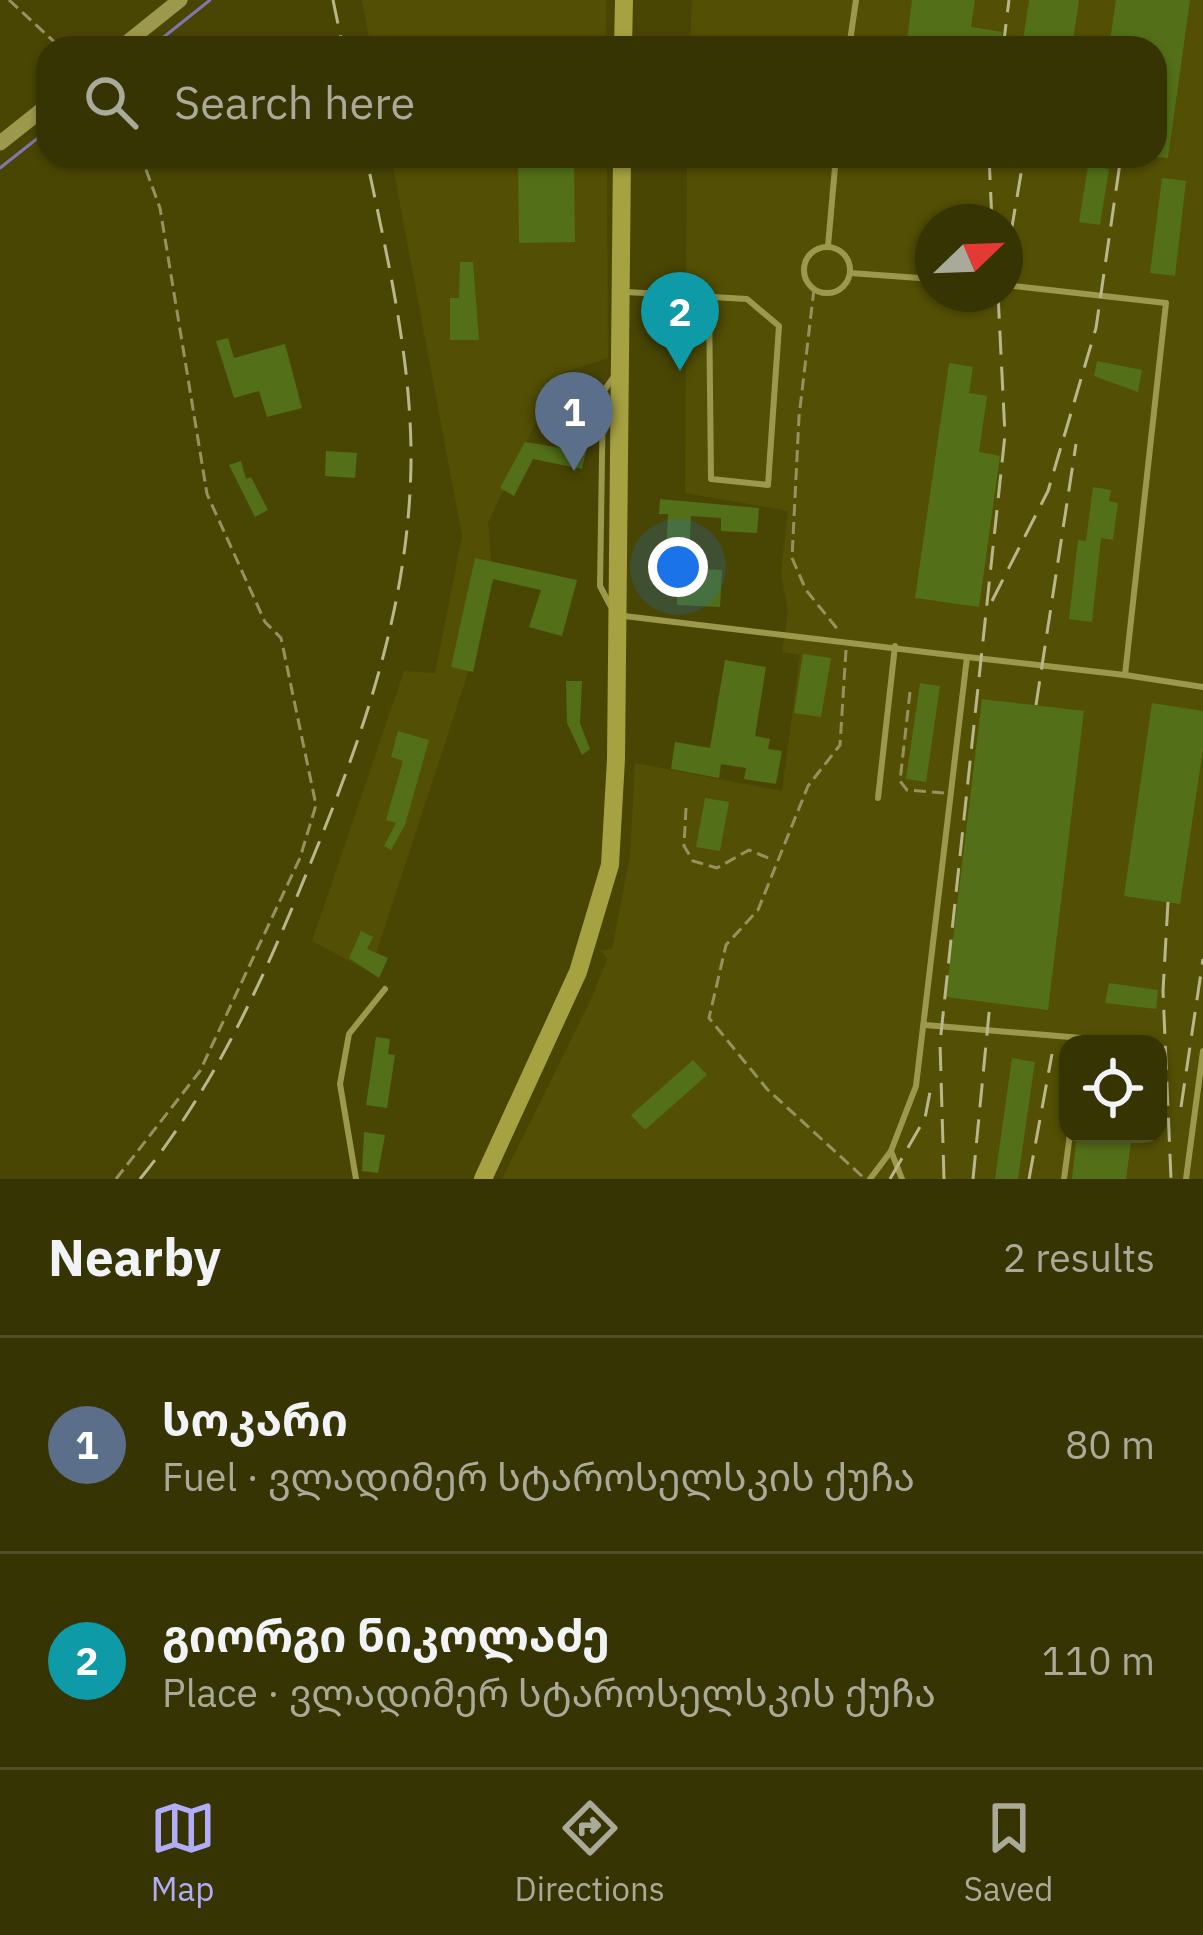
<!DOCTYPE html>
<meta charset="utf-8">
<style>
:root{--surface:#373403;--page:#423f12;--text:#f1f3f6;--muted:#aaaa9a;--line:#514f25;--accent:#b2adf9}
body{margin:0;font-family:"IBM Plex Sans","Noto Sans Georgian",sans-serif;background:var(--page);color:var(--text)}
.controls{position:absolute;right:36px;bottom:36px;display:grid;overflow:hidden;border-radius:24px;box-shadow:0 3px 9px #0004}
.controls button{width:108px;height:108px;display:grid;place-items:center;padding:0;border:0;border-bottom:3px solid var(--line);background:var(--surface);color:var(--text);font:60px sans-serif}
.compass{position:absolute;left:915px;top:204px;width:108px;height:108px;border-radius:50%;background:var(--surface);box-shadow:0 3px 9px #0004;rotate:67deg}
.you{position:absolute;left:678px;top:567px;width:42px;height:42px;margin:-30px;border:9px solid #fff;border-radius:50%;background:#1a73e8;box-shadow:0 0 0 18px #1a73e833}
.badge{display:grid;place-items:center;width:78px;height:78px;border-radius:50%;background:var(--accent);color:#fff;font-size:39px;font-weight:700}
.pin{position:absolute;translate:-50% -99px;filter:drop-shadow(0 3px 6px #0008)}
.pin::after{content:'';position:absolute;top:63px;width:42px;height:36px;background:inherit;clip-path:polygon(0 0,100% 0,50% 100%)}
.list{margin:0;padding:0;list-style:none}
h2{display:flex;justify-content:space-between;align-items:center;height:156px;margin:0;padding:0 48px;font-size:51px}
h2 small{font-size:39px;font-weight:400;color:var(--muted)}
.list li{display:grid;grid-template-columns:78px 1fr auto;gap:36px;align-items:center;box-sizing:border-box;height:216px;padding:0 48px;border-top:3px solid var(--line)}
.list b{display:block;font-size:45px;white-space:nowrap}
.list p{margin:0;font-size:39px;white-space:nowrap;color:var(--muted)}
.list em{font-size:39px;font-style:normal;color:var(--muted)}
.icon{flex:none;width:66px;height:66px;fill:none;stroke:currentColor;stroke-width:2;stroke-linecap:round;stroke-linejoin:round}
.map{position:relative;flex:none;width:1203px;height:1179px;overflow:hidden}
.search{position:absolute;background:var(--surface);box-shadow:0 3px 9px #0004;left:36px;right:36px;top:36px;height:132px;display:flex;align-items:center;gap:30px;box-sizing:border-box;padding:0 42px;border-radius:36px;color:var(--muted);font-size:45px}
.sheet{height:588px;background:var(--surface)}
nav{display:flex;justify-content:space-around;align-items:center;box-sizing:border-box;height:168px;border-top:3px solid var(--line);background:var(--surface);font-size:33px;color:var(--muted)}
nav a{display:grid;justify-items:center;gap:6px}
nav .on{color:var(--accent)}
.map>svg:first-child{display:block}
.built{fill:#534f04;fill-rule:evenodd}
.lines{fill:none;stroke-linecap:round;stroke-linejoin:round}
.stream{stroke:#8177ae;stroke-width:3}
.building{fill:#537018}
.path{stroke:#949360;stroke-width:3;stroke-dasharray:12 6;stroke-linecap:butt}
.lane{stroke:#9d994c;stroke-width:6}
.secondary{stroke:#9d994c;stroke-width:15}
.primary{stroke:#a6a141;stroke-width:18}
.rail{stroke:#b8b78c;stroke-width:3;stroke-dasharray:24 12;stroke-linecap:butt}
</style>
<div class="map">
<svg width="1203" height="1179" viewBox="0 0 1203 1179">
<rect width="100%" height="100%" fill="#494604"/>
<g class="built">
<polygon points="362,0 606,0 606,48 371,48"/>
<path d="M692,0H1203V1179H502L592,997L607,959L601,951L612,949L630,855L635,763L782,791L800,655L782,652L788,612L781,572L788,511L685,493L687,156H1155V48H690ZM933,222H1005V294H933ZM1068,1044H1158V1134H1068Z"/>
<polygon points="391,156 607,156 608,358 559,374 488,523 493,579 467,676 370,972 312,941 404,671 435,673 462,536"/>
</g>
<g class="lines">
<g class="stream">
<polyline points="150,48 210,0"/>
<polyline points="0,168 48,130"/>
</g>
</g>
<g class="building">
<polygon points="912,0 975,0 971,27 1002,32 1000,48 906,48"/>
<polygon points="1029,0 1079,0 1072,48 1022,48"/>
<polygon points="1116,0 1190,0 1168,158 1155,157 1155,48 1109,48"/>
<polygon points="518,156 574,156 575,242 519,243"/>
<polygon points="1088,166 1109,169 1100,225 1079,222"/>
<polygon points="1162,178 1186,181 1175,276 1150,273"/>
<polygon points="460,262 473,262 479,340 450,340 450,298 459,298"/>
<polygon points="228,338 234,358 285,344 302,408 267,417 259,391 234,398 216,341"/>
<polygon points="1097,361 1142,370 1138,392 1094,376"/>
<polygon points="949,363 973,367 969,393 987,396 979,452 1000,456 979,607 915,598"/>
<polygon points="561,392 578,392 578,427 560,429 561,422 543,421 544,399 560,399"/>
<polygon points="525,442 586,452 582,469 533,459 514,496 500,488"/>
<polygon points="326,451 357,453 355,478 325,476"/>
<polygon points="241,461 246,479 251,477 268,510 255,517 229,465"/>
<polygon points="1093,487 1111,490 1109,501 1118,503 1113,540 1101,538 1092,622 1069,619 1078,540 1086,541"/>
<polygon points="660,499 759,508 757,533 721,531 721,518 691,516 689,556 666,554 668,514 659,514"/>
<polygon points="475,558 577,580 562,636 529,627 541,590 493,579 473,672 451,667"/>
<polygon points="688,568 722,570 720,607 677,605 677,589 687,590"/>
<polygon points="803,654 831,658 821,717 794,713"/>
<polygon points="725,660 766,667 755,736 770,739 768,749 782,751 776,784 744,779 746,768 721,764 719,778 671,769 675,742 710,748"/>
<polygon points="566,681 582,681 580,723 590,749 582,755 567,723"/>
<polygon points="920,683 940,686 926,782 906,779"/>
<polygon points="982,699 1084,711 1048,1010 946,997"/>
<polygon points="1152,703 1203,711 1203,749 1180,904 1124,896"/>
<polygon points="398,731 429,740 405,825 391,850 384,846 396,823 386,820 403,761 391,757"/>
<polygon points="705,798 729,802 720,851 696,847"/>
<polygon points="361,931 373,937 367,949 388,958 379,978 349,958"/>
<polygon points="1109,983 1158,990 1156,1009 1105,1003"/>
<polygon points="376,1037 390,1039 388,1054 395,1055 387,1108 366,1105"/>
<polygon points="1012,1058 1035,1062 1018,1179 995,1179"/>
<polygon points="693,1060 707,1075 645,1130 631,1115"/>
<polygon points="364,1132 385,1135 378,1173 362,1171"/>
<polygon points="1077,1134 1132,1134 1126,1179 1072,1179"/>
</g>
<g class="lines">
<g class="path">
<polyline points="9,0 61,48"/>
<polyline points="814,289 799,417 792,558 806,590 839,631"/>
<polyline points="846,650 840,745 808,786 758,910 726,945 709,1018 767,1089 864,1178"/>
<polyline points="910,692 900,781 907,790 944,793"/>
<polyline points="686,808 684,846 693,861 717,868 749,850 773,860"/>
<polyline points="116,1179 200,1071 300,858 316,805 281,638 265,622 207,494 160,208 141,156"/>
</g>
<g class="lane">
<polyline points="849,48 856,0"/>
<polyline points="828,246 836,156"/>
<circle cx="827" cy="270" r="23"/>
<polyline points="850,273 933,279"/>
<polyline points="626,292 747,299 779,326 768,485 711,479 709,298"/>
<polyline points="610,605 600,586 603,392 613,378"/>
<polyline points="624,616 967,657 916,1086 891,1151 902,1179"/>
<polyline points="967,657 1125,675 1166,303 1005,285"/>
<polyline points="1125,675 1203,687"/>
<polyline points="878,798 895,646"/>
<polyline points="925,1025 1082,1038 1082,1044"/>
<polyline points="356,1179 340,1084 349,1034 385,989"/>
<polyline points="870,1179 891,1151"/>
<polyline points="1064,1179 1070,1134"/>
<polyline points="1186,1179 1203,1051"/>
</g>
<g class="secondary">
<polyline points="120,48 180,0"/>
<polyline points="0,143 48,105"/>
</g>
<g class="primary">
<polyline points="623,48 624,0"/>
<polyline points="483,1179 578,972 610,865 616,759 622,156"/>
</g>
<g class="rail">
<polyline points="333,0 343,48"/>
<polyline points="1003,48 1009,0"/>
<polyline points="989,156 992,222"/>
<polyline points="1005,268 1024,156"/>
<polyline points="992,601 1048,491 1096,328 1121,156"/>
<polyline points="1036,705 1076,444"/>
<polyline points="1168,902 1163,991 1171,1179"/>
<polyline points="1181,1107 1203,959"/>
<path d="M140,1179C215,1087 265,976 309,867C363,736 409,607 411,463C412,360 387,256 366,156"/>
<polyline points="890,1179 925,1118 931,1087"/>
<polyline points="944,1179 940,1043 1005,435 998,294"/>
<polyline points="973,1179 990,1003"/>
<polyline points="1029,1179 1052,1054"/>
</g>
</g>
</svg>
<div class="controls">
<button><svg class="icon" aria-label="locate" viewBox="0 0 24 24"><circle cx="12" cy="12" r="6"/><path d="M12 2v4M12 18v4M2 12h4M18 12h4"/></svg></button>
</div>
<svg class="compass" viewBox="-18 -18 36 36"><path d="M0-13l5 13h-10z" fill="#e53935"/><path d="M0 13l5-13h-10z" fill="#aaaa9a"/></svg>
<div class="you"></div>
<div class="pin badge" style="left:574px;top:471px;background:#5c6f8a">1</div>
<div class="pin badge" style="left:680px;top:371px;background:#0f9aa8">2</div>
<div class="search"><svg class="icon" aria-label="search" viewBox="0 0 24 24"><circle cx="10" cy="10" r="6"/><path d="M15 15l6 6"/></svg>Search here</div>
</div>
<section class="sheet">
<h2>Nearby<small>2 results</small></h2>
<ul class="list">
<li><span class="badge" style="background:#5c6f8a">1</span><div><b>სოკარი</b><p>Fuel · ვლადიმერ სტაროსელსკის ქუჩა</p></div><em>80 m</em></li>
<li><span class="badge" style="background:#0f9aa8">2</span><div><b>გიორგი ნიკოლაძე</b><p>Place · ვლადიმერ სტაროსელსკის ქუჩა</p></div><em>110 m</em></li>
</ul>
</section>
<nav>
<a class="on"><svg class="icon" aria-label="map" viewBox="0 0 24 24"><path d="M3 6l6-2 6 2 6-2v14l-6 2-6-2-6 2zM9 4v14M15 6v14"/></svg>Map</a>
<a><svg class="icon" aria-label="directions" viewBox="0 0 24 24"><path d="M12 3l9 9-9 9-9-9zM9 14v-3h6M13 9l2 2-2 2"/></svg>Directions</a>
<a><svg class="icon" aria-label="saved" viewBox="0 0 24 24"><path d="M7 4h10v16l-5-4-5 4z"/></svg>Saved</a>
</nav>
